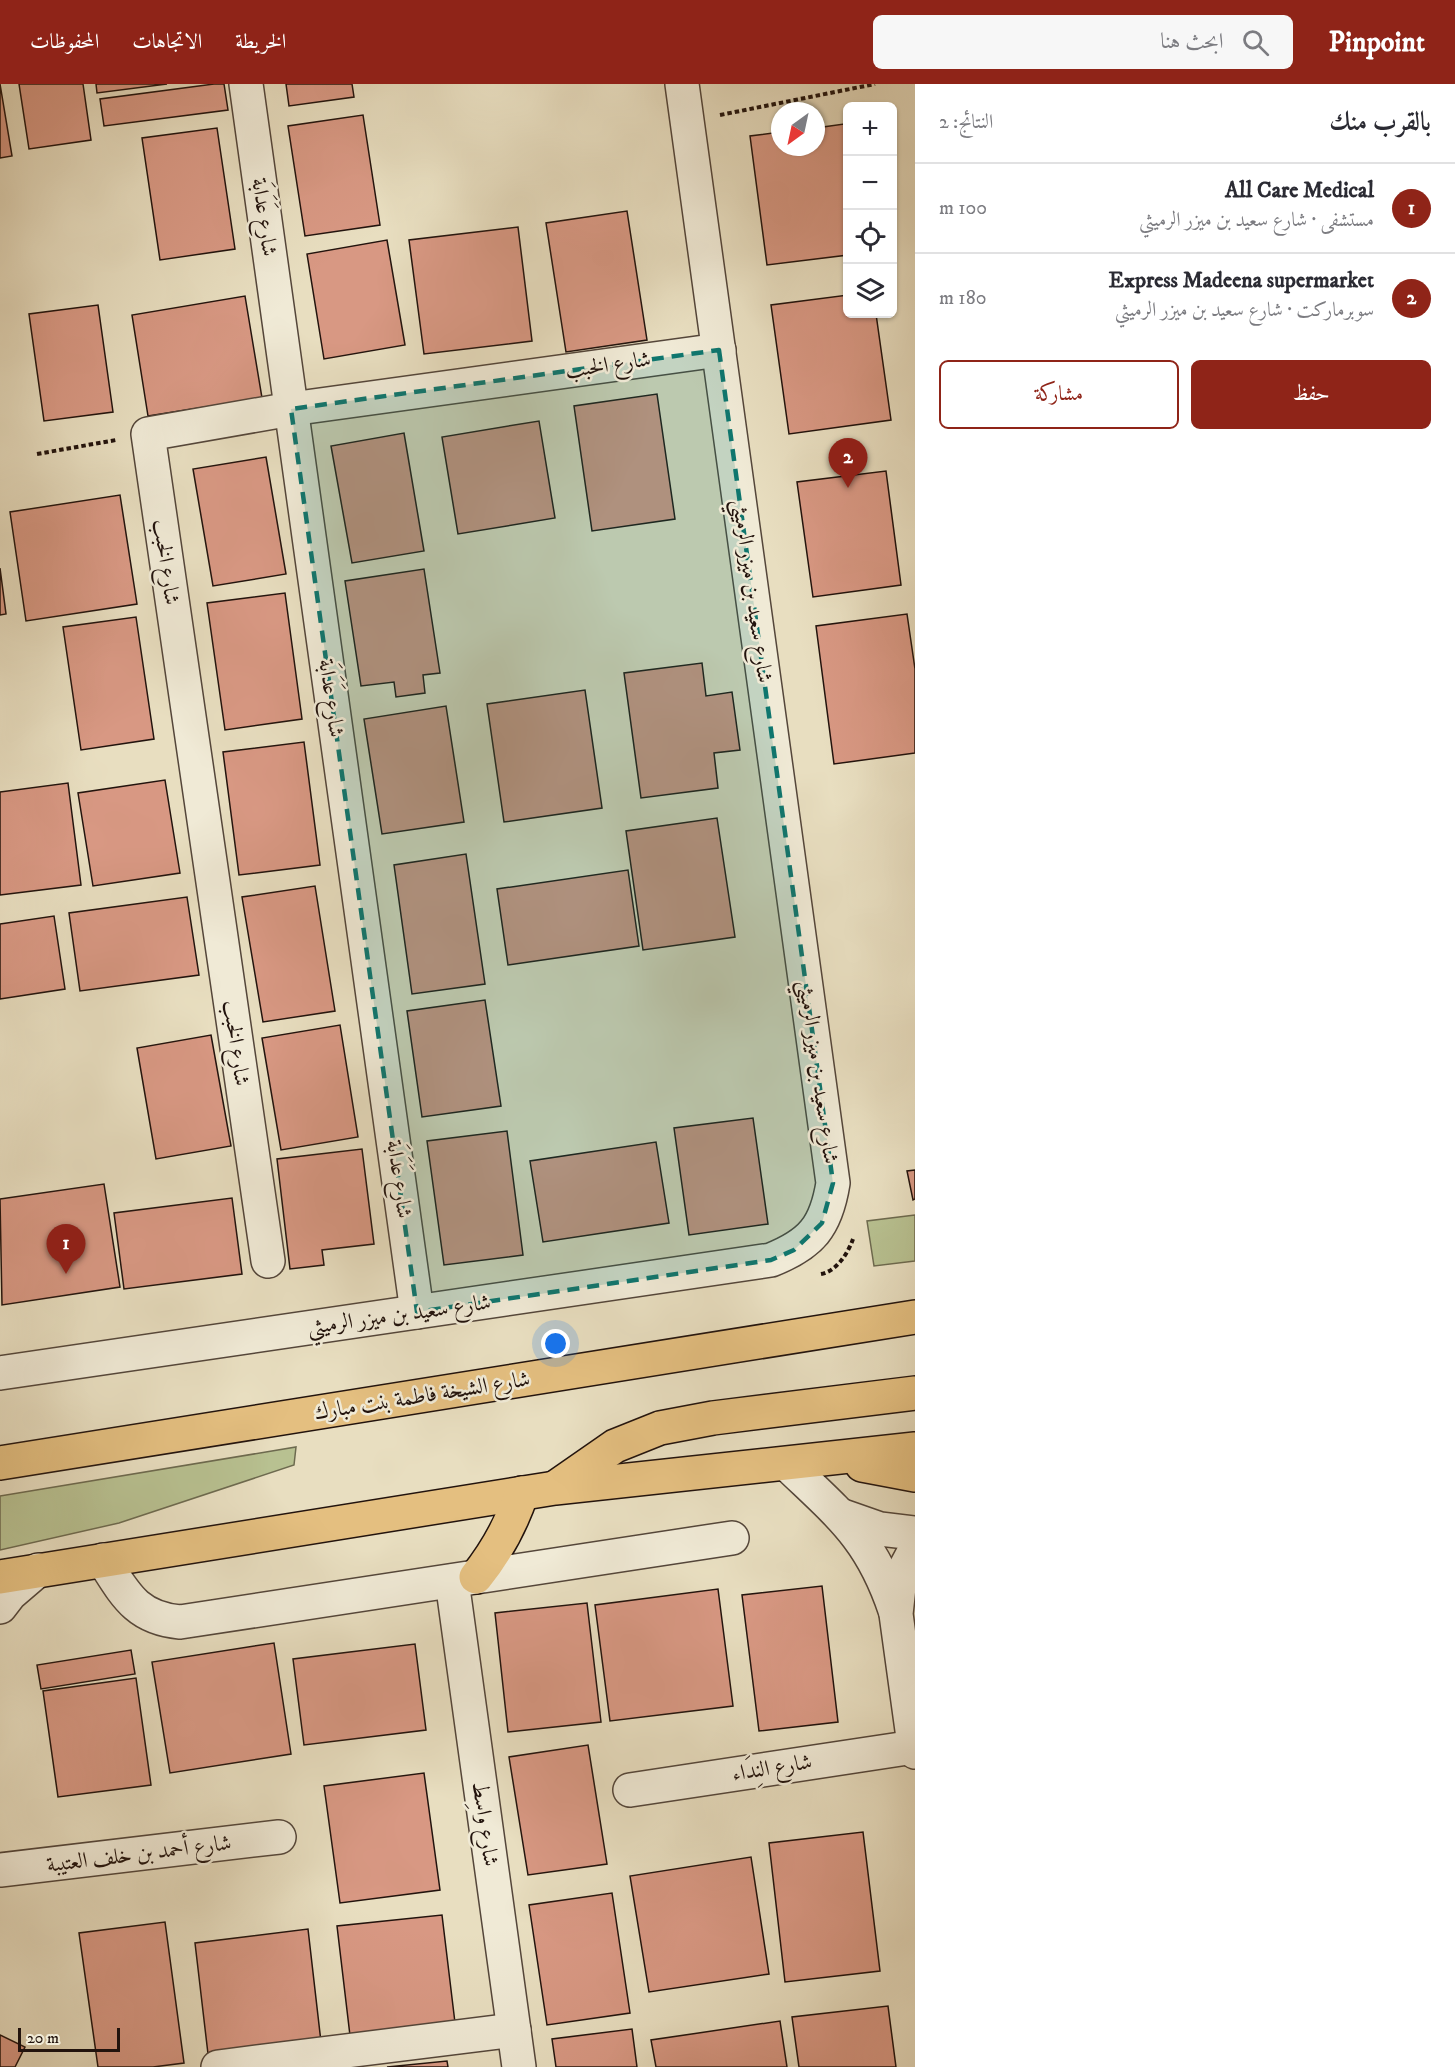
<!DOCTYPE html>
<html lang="ar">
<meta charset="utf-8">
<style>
:root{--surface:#fff;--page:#f7f7f7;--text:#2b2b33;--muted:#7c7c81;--line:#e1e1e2;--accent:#8f2418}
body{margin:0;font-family:"IM FELL DW Pica",Amiri,serif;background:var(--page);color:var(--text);direction:rtl}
.controls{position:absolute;right:18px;top:18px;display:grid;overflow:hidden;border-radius:9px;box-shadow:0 2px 4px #0004}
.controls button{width:54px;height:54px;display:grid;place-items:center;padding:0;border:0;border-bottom:2px solid var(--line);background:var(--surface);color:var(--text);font:30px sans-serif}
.compass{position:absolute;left:771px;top:18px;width:54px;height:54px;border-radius:50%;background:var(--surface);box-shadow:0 2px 4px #0004;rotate:213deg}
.scale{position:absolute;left:18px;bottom:15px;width:102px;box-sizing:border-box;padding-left:6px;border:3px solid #22130d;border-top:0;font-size:16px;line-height:21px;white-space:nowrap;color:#22130d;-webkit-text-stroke:4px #f0ead6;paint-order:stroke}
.you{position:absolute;left:556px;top:1260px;width:21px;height:21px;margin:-15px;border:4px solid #fff;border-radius:50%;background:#1a73e8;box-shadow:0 0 0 9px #1a73e833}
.badge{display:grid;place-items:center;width:39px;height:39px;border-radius:50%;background:var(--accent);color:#fff;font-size:20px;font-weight:700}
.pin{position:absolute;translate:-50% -50px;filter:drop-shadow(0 2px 3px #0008)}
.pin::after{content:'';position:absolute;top:32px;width:21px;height:18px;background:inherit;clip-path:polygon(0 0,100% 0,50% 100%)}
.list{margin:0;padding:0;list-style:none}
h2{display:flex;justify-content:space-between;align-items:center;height:78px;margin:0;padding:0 24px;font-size:26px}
h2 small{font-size:20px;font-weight:400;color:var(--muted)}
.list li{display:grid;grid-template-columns:39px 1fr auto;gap:18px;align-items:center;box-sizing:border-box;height:90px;padding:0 24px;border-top:2px solid var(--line)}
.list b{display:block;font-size:22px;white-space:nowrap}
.list p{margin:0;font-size:20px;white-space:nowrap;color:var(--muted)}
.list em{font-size:20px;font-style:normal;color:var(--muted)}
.actions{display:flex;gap:12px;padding:18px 24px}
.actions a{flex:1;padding:14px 0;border:2px solid var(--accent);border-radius:9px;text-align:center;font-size:21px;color:var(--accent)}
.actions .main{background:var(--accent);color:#fff}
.icon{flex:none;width:33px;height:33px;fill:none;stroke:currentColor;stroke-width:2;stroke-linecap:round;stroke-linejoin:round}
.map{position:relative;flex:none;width:915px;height:1983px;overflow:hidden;direction:ltr}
header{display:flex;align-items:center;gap:36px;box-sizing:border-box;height:84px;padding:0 30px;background:var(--accent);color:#fff}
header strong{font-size:28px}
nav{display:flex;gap:33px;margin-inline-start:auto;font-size:21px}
.search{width:420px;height:54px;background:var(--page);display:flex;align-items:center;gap:15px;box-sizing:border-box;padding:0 21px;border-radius:9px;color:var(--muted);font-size:22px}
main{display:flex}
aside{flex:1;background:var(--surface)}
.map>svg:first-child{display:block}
.green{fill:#b8c191;stroke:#6d6a4f;stroke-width:1.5}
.building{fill:#d89883;stroke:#22130d;stroke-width:1.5}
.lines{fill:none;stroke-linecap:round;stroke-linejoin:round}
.minor-casing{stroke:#54463a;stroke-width:36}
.major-casing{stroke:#22130d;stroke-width:36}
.path{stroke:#22130d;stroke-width:4;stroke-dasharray:4.5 3;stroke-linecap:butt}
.minor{stroke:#f0ead6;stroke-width:33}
.major{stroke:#e4bf80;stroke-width:33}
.marked{fill:#0f766e;fill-opacity:0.2;stroke:#0f766e;stroke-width:4.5;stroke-dasharray:12 8;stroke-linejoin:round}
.labels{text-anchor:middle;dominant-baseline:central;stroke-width:5;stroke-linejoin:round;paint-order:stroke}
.street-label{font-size:22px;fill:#22130d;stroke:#f0ead6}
</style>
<header>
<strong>Pinpoint</strong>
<div class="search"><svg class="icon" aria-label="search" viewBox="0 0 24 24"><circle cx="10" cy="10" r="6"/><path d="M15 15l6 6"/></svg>ابحث هنا</div>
<nav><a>الخريطة</a><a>الاتجاهات</a><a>المحفوظات</a></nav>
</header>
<main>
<aside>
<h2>بالقرب منك<small>النتائج: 2</small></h2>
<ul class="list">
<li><span class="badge">1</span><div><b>All Care Medical</b><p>مستشفى · شارع سعيد بن ميزر الرميثي</p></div><em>100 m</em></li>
<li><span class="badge">2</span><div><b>Express Madeena supermarket</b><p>سوبرماركت · شارع سعيد بن ميزر الرميثي</p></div><em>180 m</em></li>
</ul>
<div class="actions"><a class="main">حفظ</a><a>مشاركة</a></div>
</aside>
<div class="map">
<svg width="915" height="1983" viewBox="0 0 915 1983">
<rect width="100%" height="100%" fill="#e8dec0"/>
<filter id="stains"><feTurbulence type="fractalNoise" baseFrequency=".00333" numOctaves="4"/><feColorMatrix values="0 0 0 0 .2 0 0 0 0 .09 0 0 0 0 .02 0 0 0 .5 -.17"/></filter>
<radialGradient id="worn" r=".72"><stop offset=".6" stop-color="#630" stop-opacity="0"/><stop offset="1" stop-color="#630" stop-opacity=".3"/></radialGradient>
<g class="green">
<polygon points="915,1131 915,1177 874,1182 867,1137"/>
<polygon points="296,1363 294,1381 119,1439 0,1466 0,1412"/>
</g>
<g class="building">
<polygon points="0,0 12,72 0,74"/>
<polygon points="19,0 83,0 91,56 29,65"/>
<polygon points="96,0 167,0 97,9"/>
<polygon points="214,0 224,0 228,26 104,42 100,15"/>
<polygon points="286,0 352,0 354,13 289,22"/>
<polygon points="363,31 380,141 305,152 288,42"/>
<polygon points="844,40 848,66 848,171 767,181 750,52 780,48 780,63 816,63 816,44"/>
<polygon points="217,44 235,165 160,176 142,54"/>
<polygon points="627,127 647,256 566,268 546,139"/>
<polygon points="518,143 532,257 424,270 409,156"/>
<polygon points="387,156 405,261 324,275 307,170"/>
<polygon points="848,211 848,230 876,230 891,336 789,350 771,221"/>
<polygon points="245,212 262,314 148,332 132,231"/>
<polygon points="98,221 113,328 44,337 29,230"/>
<polygon points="657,310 675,435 592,447 574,322"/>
<polygon points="539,337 555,434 458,450 442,353"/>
<polygon points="404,349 424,467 352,479 331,362"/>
<polygon points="266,373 286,490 213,502 193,385"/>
<polygon points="886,387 901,501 813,513 797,398"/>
<polygon points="120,411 137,520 26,537 10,428"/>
<polygon points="0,484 6,530 0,531"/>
<polygon points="424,485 440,589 423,591 425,609 396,613 394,598 361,602 345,497"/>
<polygon points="285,509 302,635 225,646 207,519"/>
<polygon points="907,530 915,585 915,669 834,680 816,542"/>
<polygon points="136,533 154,655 81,666 63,543"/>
<polygon points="702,579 706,612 732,608 740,666 714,669 718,704 641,714 624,589"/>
<polygon points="585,606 602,724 504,738 487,620"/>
<polygon points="446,622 464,738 382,750 364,635"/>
<polygon points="304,658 320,781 239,791 223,668"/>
<polygon points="165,696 180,789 93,802 78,709"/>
<polygon points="68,699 81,801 0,811 0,708"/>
<polygon points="717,734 735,853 643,866 626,747"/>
<polygon points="466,770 485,900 412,910 394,781"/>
<polygon points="628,786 639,862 508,881 497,805"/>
<polygon points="315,802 335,927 263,938 242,813"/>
<polygon points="187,813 199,891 80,907 69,829"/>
<polygon points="54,832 65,905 0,915 0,840"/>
<polygon points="485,916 501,1022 422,1033 407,927"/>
<polygon points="340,941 358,1053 281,1066 262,954"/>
<polygon points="211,951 231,1062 156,1075 137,964"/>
<polygon points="753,1034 768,1140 689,1151 674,1044"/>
<polygon points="507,1047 523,1171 444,1181 427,1057"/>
<polygon points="656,1058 669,1139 543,1158 530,1077"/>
<polygon points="362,1065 374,1160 322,1166 324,1181 290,1185 277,1075"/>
<polygon points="915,1086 915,1115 913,1116 907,1087"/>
<polygon points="104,1100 120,1203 2,1221 0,1115"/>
<polygon points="232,1114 242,1190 124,1205 114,1129"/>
<polygon points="822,1502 838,1638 759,1647 742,1511"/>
<polygon points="718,1505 733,1622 610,1637 595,1521"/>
<polygon points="587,1519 601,1638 508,1648 495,1529"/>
<polygon points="274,1559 291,1670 170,1689 152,1578"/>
<polygon points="415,1560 426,1646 304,1661 293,1575"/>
<polygon points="131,1566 135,1590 41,1605 37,1581"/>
<polygon points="136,1594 151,1701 58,1713 43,1607"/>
<polygon points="588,1661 607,1780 528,1791 509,1673"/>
<polygon points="424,1689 440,1806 340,1819 324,1702"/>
<polygon points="863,1748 880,1887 785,1898 769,1759"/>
<polygon points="751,1773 769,1890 649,1908 630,1792"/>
<polygon points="612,1809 630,1929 547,1941 529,1821"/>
<polygon points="442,1831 456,1947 351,1960 337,1842"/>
<polygon points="165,1838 184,1979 153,1983 98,1983 79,1849"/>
<polygon points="308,1845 321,1958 208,1970 195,1859"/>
<polygon points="888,1922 896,1983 799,1983 792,1933"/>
<polygon points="780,1937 787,1983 656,1983 651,1956"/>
<polygon points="632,1945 637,1983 556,1983 552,1955"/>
<polygon points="0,1951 25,1963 15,1983 0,1983"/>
<polygon points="447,1977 448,1983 387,1983"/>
</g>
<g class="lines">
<g class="minor-casing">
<g id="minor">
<polyline points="246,0 417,1228"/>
<polyline points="268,1177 148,350 291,325 719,266"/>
<path d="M0,1289L771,1176C811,1160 826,1143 833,1099L682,0"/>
<path d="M788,1381C840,1431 871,1454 895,1526"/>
<polyline points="840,1431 880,1445 915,1449"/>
<polyline points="915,1466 900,1494 896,1530 915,1668"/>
<path d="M103,1476C125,1510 136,1534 180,1538L732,1454"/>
<polyline points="452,1497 519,1983"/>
<polyline points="0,1523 10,1510 38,1486"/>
<polyline points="630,1706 914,1663"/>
<polyline points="0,1786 279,1753"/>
<polyline points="218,1983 514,1946"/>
</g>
</g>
<g class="major-casing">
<g id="major">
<polyline points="0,1379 915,1233"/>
<polyline points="862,1381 915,1391"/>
<polyline points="556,1403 615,1362 660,1344 713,1334 915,1309"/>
<polyline points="0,1493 555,1404 915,1365"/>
<path d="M476,1493C497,1467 511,1441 522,1409"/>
</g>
</g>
<g class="path">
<polyline points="720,31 875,0"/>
<polyline points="37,370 116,356"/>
<path d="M821,1190C837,1187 848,1169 853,1155"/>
</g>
<use href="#minor" class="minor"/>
<use href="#major" class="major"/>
</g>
<path class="marked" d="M719,266L833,1099L822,1139L794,1166L771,1176L417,1228L291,325Z"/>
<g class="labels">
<g class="street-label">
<text transform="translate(264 133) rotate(82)">شارع عَدَابَة</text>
<text transform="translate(608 281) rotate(-8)">شارع الخبب</text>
<text transform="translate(166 478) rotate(82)">شارع الخبب</text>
<text transform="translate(752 507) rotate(82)">شارع سعيد بن ميزر الرميثي</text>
<text transform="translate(331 614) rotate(82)">شارع عَدَابَة</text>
<text transform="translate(236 959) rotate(82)">شارع الخبب</text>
<text transform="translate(818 988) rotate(82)">شارع سعيد بن ميزر الرميثي</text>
<text transform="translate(399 1095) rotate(82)">شارع عَدَابَة</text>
<text transform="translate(399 1231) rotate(-8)">شارع سعيد بن ميزر الرميثي</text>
<text transform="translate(422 1312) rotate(-9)">شارع الشيخة فاطمة بنت مبارك</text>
<text transform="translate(772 1684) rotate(-9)">شارع النِدَاء</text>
<text transform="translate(485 1740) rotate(82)">شارع واسِط</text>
<text transform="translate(139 1770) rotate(-7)">شارع أحمد بن خلف العتيبة</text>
</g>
</g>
<rect width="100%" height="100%" filter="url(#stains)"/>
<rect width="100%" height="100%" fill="url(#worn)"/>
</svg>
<div class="controls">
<button>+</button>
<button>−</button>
<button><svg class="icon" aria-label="locate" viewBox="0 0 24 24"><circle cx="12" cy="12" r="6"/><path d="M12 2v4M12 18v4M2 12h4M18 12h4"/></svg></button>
<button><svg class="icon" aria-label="layers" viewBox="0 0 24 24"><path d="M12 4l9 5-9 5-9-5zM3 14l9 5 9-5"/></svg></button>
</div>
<svg class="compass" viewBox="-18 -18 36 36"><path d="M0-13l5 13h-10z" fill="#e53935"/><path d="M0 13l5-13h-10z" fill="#7c7c81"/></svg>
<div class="scale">20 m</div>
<div class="you"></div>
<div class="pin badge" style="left:66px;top:1190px">1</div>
<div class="pin badge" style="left:848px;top:404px">2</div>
</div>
</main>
